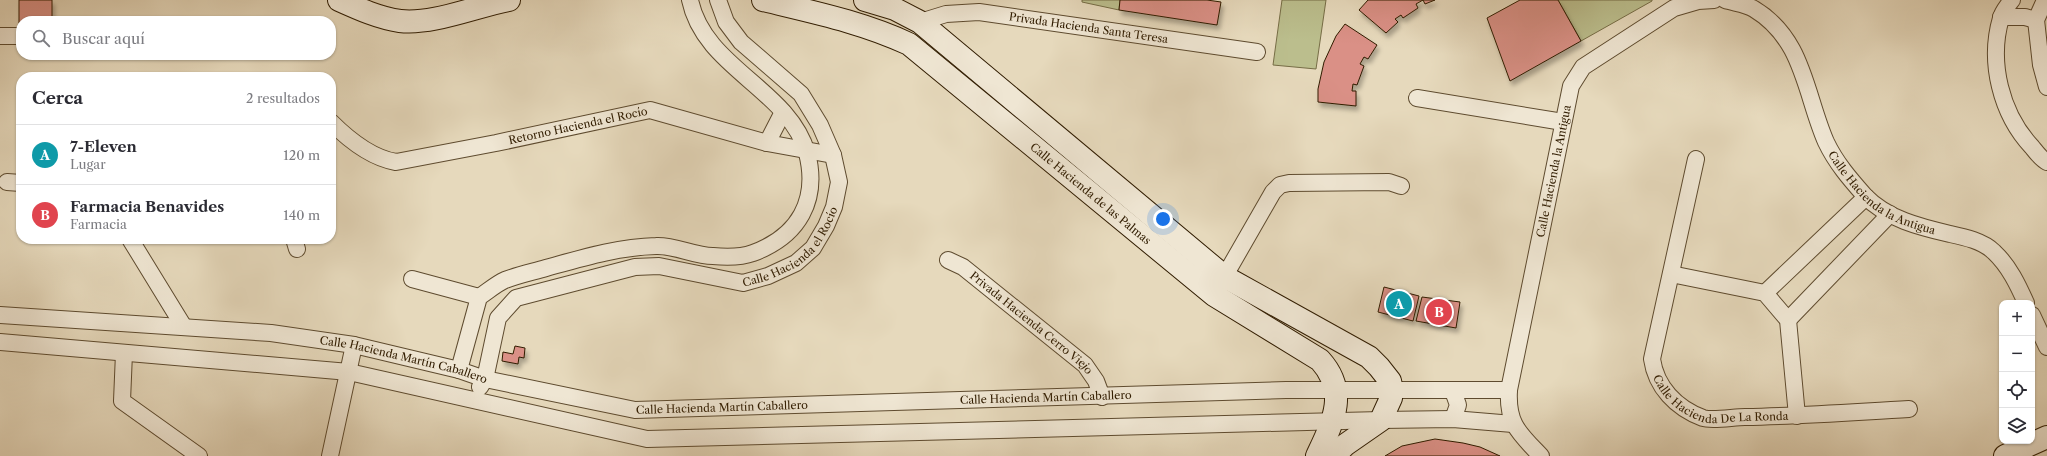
<!DOCTYPE html>
<html lang="es">
<meta charset="utf-8">
<style>
:root{--surface:#fff;--page:#f7f7f7;--text:#2b2b33;--muted:#7c7c81;--line:#e1e1e2;--accent:#b45309}
body{margin:0;font-family:"Libre Caslon Text",serif;background:var(--page);color:var(--text)}
.controls{position:absolute;right:12px;bottom:12px;display:grid;overflow:hidden;border-radius:8px;box-shadow:0 1px 3px #0004}
.controls button{width:36px;height:36px;display:grid;place-items:center;padding:0;border:0;border-bottom:1px solid var(--line);background:var(--surface);color:var(--text);font:20px sans-serif}
.you{position:absolute;left:1163px;top:219px;width:14px;height:14px;margin:-10px;border:3px solid #fff;border-radius:50%;background:#1a73e8;box-shadow:0 0 0 6px #1a73e833}
.badge{display:grid;place-items:center;width:26px;height:26px;border-radius:50%;background:var(--accent);color:#fff;font-size:13px;font-weight:700}
.pin{position:absolute;translate:-50% -50%;border:2px solid #fff;box-shadow:0 1px 4px #0006}
.list{margin:0;padding:0;list-style:none}
h2{display:flex;justify-content:space-between;align-items:center;height:52px;margin:0;padding:0 16px;font-size:17px}
h2 small{font-size:13px;font-weight:400;color:var(--muted)}
.list li{display:grid;grid-template-columns:26px 1fr auto;gap:12px;align-items:center;box-sizing:border-box;height:60px;padding:0 16px;border-top:1px solid var(--line)}
.list b{display:block;font-size:15px;white-space:nowrap}
.list p{margin:0;font-size:13px;white-space:nowrap;color:var(--muted)}
.list em{font-size:13px;font-style:normal;color:var(--muted)}
.icon{flex:none;width:22px;height:22px;fill:none;stroke:currentColor;stroke-width:2;stroke-linecap:round;stroke-linejoin:round}
.map{position:relative;flex:none;width:2047px;height:456px;overflow:hidden}
.search{position:absolute;background:var(--surface);box-shadow:0 1px 3px #0004;left:16px;top:16px;width:320px;height:44px;display:flex;align-items:center;gap:10px;box-sizing:border-box;padding:0 14px;border-radius:16px;color:var(--muted);font-size:15px}
.panel{position:absolute;background:var(--surface);box-shadow:0 1px 3px #0004;left:16px;top:72px;width:320px;height:172px;border-radius:16px}
.map>svg:first-child{display:block}
.green{fill:#bbbe8d;stroke:#766d46}
.building{fill:#da9086;stroke:#301c00;filter:url(#shadow)}
.lines{fill:none;stroke-linecap:round;stroke-linejoin:round}
.street-casing{stroke:#5e4b2f;stroke-width:18}
.secondary-casing{stroke:#301c00;stroke-width:24}
.street{stroke:#efe6d3;stroke-width:16}
.secondary{stroke:#efe6d3;stroke-width:22}
.labels{text-anchor:middle;dominant-baseline:central;stroke-width:4;stroke-linejoin:round;paint-order:stroke}
.street-label{font-size:11px;fill:#301c00;stroke:#efe6d3}
</style>
<div class="map">
<svg width="2047" height="456" viewBox="0 0 2047 456">
<defs>
<filter id="shadow"><feDropShadow dx="2.5" dy="4.5" stdDeviation="2" flood-color="#0004"/></filter>
</defs>
<rect width="100%" height="100%" fill="#e6d9bc"/>
<filter id="stains"><feTurbulence type="fractalNoise" baseFrequency=".005" numOctaves="4"/><feColorMatrix values="0 0 0 0 .2 0 0 0 0 .09 0 0 0 0 .02 0 0 0 .5 -.17"/></filter>
<radialGradient id="worn" r=".72"><stop offset=".6" stop-color="#630" stop-opacity="0"/><stop offset="1" stop-color="#630" stop-opacity=".3"/></radialGradient>
<g class="green">
<polygon points="1082,0 1120,0 1119,10 1082,2"/>
<polygon points="1282,0 1326,0 1316,69 1273,65"/>
<polygon points="1558,0 1652,0 1652,1 1581,41"/>
</g>
<g class="building">
<polygon points="19,0 52,0 52,21 21,21 21,23 19,23"/>
<polygon points="1120,0 1207,0 1221,2 1217,25 1119,10"/>
<polygon points="1368,0 1435,0 1425,4 1423,0 1416,4 1418,8 1403,18 1401,15 1395,19 1398,22 1386,33 1359,10"/>
<polygon points="1520,0 1558,0 1581,41 1510,81 1487,18"/>
<polygon points="1345,24 1377,45 1368,59 1364,57 1360,64 1364,66 1357,85 1353,84 1352,91 1356,91 1356,106 1318,102 1318,89 1324,62 1336,36"/>
<polygon points="1384,287 1419,296 1413,321 1378,312"/>
<polygon points="1422,297 1460,302 1456,328 1416,321"/>
<polygon points="515,346 525,348 524,358 519,357 518,364 502,361 503,352 513,354"/>
<polygon points="1435,439 1463,443 1480,447 1500,456 1385,456 1402,446"/>
</g>
<g class="lines">
<g class="street-casing">
<g id="street">
<path id="s1" d="M1725,0C1734,3 1746,4 1754,9C1804,39 1805,94 1826,142C1836,163 1850,179 1865,196C1887,219 1920,227 1950,234C1964,237 1983,241 1994,252C2009,266 2018,285 2026,303"/>
<path d="M2012,0C2008,5 2002,12 2001,18C1988,62 2001,114 2032,147C2036,152 2041,159 2047,162"/>
<polyline points="2045,0 2036,20 2041,65 2047,87"/>
<polyline points="2001,17 2025,17 2036,20"/>
<path id="s2" d="M920,22L946,14L979,12L1257,52"/>
<polyline points="0,36 21,36"/>
<polyline points="1417,98 1563,122"/>
<path id="s3" d="M331,122C348,139 372,158 396,162L496,143L650,110L767,143L833,155"/>
<polyline points="767,143 783,112"/>
<path id="s4" d="M1696,159L1652,359C1656,387 1676,408 1703,418C1712,421 1734,417 1745,417C1800,416 1854,412 1909,409"/>
<polyline points="7,182 21,183"/>
<polyline points="130,239 184,327"/>
<polyline points="294,239 297,249"/>
<path id="s5" d="M948,260L963,267L1085,365L1096,381L1102,397"/>
<polyline points="1671,274 1765,293 1788,320 1797,416"/>
<polyline points="412,279 479,297"/>
<polyline points="1219,286 1273,192 1280,185 1289,183 1389,182 1401,186"/>
<polyline points="1765,293 1866,197"/>
<path id="s6" d="M0,315L271,333L354,345L459,370L485,379L635,410L1286,390H1509"/>
<polyline points="2032,315 2047,347"/>
<polyline points="1788,320 1890,214"/>
<polyline points="0,342 349,372 647,439 1381,420 1453,419 1513,424"/>
<polyline points="124,353 122,401 199,456"/>
<path d="M459,370L479,297C487,292 496,284 505,280C518,275 532,272 546,268C582,258 618,247 656,246C675,245 694,256 713,256C724,257 742,257 753,253C799,236 819,200 807,153C789,89 704,68 690,0"/>
<path id="s7" d="M480,387L485,379L498,318L516,298L635,267L659,266L743,283L768,276L796,263L813,248L826,226L834,207L839,182L833,155L820,125L801,94L741,42L726,22L718,0"/>
<polyline points="1453,419 1458,405 1453,391"/>
<polyline points="330,456 354,345"/>
<path id="s8" d="M1541,456C1519,433 1507,424 1509,390L1571,86L1583,67L1674,8L1698,1L1714,0"/>
</g>
</g>
<g class="secondary-casing">
<g id="secondary">
<path d="M339,0C359,9 379,18 400,21C432,25 477,6 509,0"/>
<path id="s9" d="M763,0C812,12 862,22 909,44L1214,295L1320,360C1349,392 1333,422 1317,456"/>
<polyline points="865,0 895,9 920,22 1225,277 1369,357 1379,367 1390,381 1392,390 1391,398 1381,420 1345,445 1334,456"/>
<polyline points="2005,456 2047,437"/>
</g>
</g>
<use href="#street" class="street"/>
<use href="#secondary" class="secondary"/>
</g>
<g class="labels">
<g class="street-label">
<text stroke="none"><textPath href="#s2" startOffset="171">Privada Hacienda Santa Teresa</textPath></text>
<text stroke="none"><textPath href="#s3" startOffset="263">Retorno Hacienda el Rocío</textPath></text>
<text stroke="none"><textPath href="#s8" startOffset="300">Calle Hacienda la Antigua</textPath></text>
<text stroke="none"><textPath href="#s1" startOffset="264">Calle Hacienda la Antigua</textPath></text>
<text stroke="none"><textPath href="#s9" startOffset="388">Calle Hacienda de las Palmas</textPath></text>
<text stroke="none"><textPath href="#s7" startOffset="394">Calle Hacienda el Rocío</textPath></text>
<text stroke="none"><textPath href="#s5" startOffset="105">Privada Hacienda Cerro Viejo</textPath></text>
<text stroke="none"><textPath href="#s6" startOffset="407">Calle Hacienda Martín Caballero</textPath></text>
<text stroke="none"><textPath href="#s4" startOffset="297">Calle Hacienda De La Ronda</textPath></text>
<text stroke="none"><textPath href="#s6" startOffset="1055">Calle Hacienda Martín Caballero</textPath></text>
<text stroke="none"><textPath href="#s6" startOffset="731">Calle Hacienda Martín Caballero</textPath></text>
</g>
</g>
<rect width="100%" height="100%" filter="url(#stains)"/>
<rect width="100%" height="100%" fill="url(#worn)"/>
</svg>
<div class="controls">
<button>+</button>
<button>−</button>
<button><svg class="icon" aria-label="locate" viewBox="0 0 24 24"><circle cx="12" cy="12" r="6"/><path d="M12 2v4M12 18v4M2 12h4M18 12h4"/></svg></button>
<button><svg class="icon" aria-label="layers" viewBox="0 0 24 24"><path d="M12 4l9 5-9 5-9-5zM3 14l9 5 9-5"/></svg></button>
</div>
<div class="you"></div>
<div class="pin badge" style="left:1399px;top:304px;background:#0f9aa8">A</div>
<div class="pin badge" style="left:1439px;top:312px;background:#e0444e">B</div>
<div class="search"><svg class="icon" aria-label="search" viewBox="0 0 24 24"><circle cx="10" cy="10" r="6"/><path d="M15 15l6 6"/></svg>Buscar aquí</div>
<section class="panel">
<h2>Cerca<small>2 resultados</small></h2>
<ul class="list">
<li><span class="badge" style="background:#0f9aa8">A</span><div><b>7-Eleven</b><p>Lugar</p></div><em>120 m</em></li>
<li><span class="badge" style="background:#e0444e">B</span><div><b>Farmacia Benavides</b><p>Farmacia</p></div><em>140 m</em></li>
</ul>
</section>
</div>
